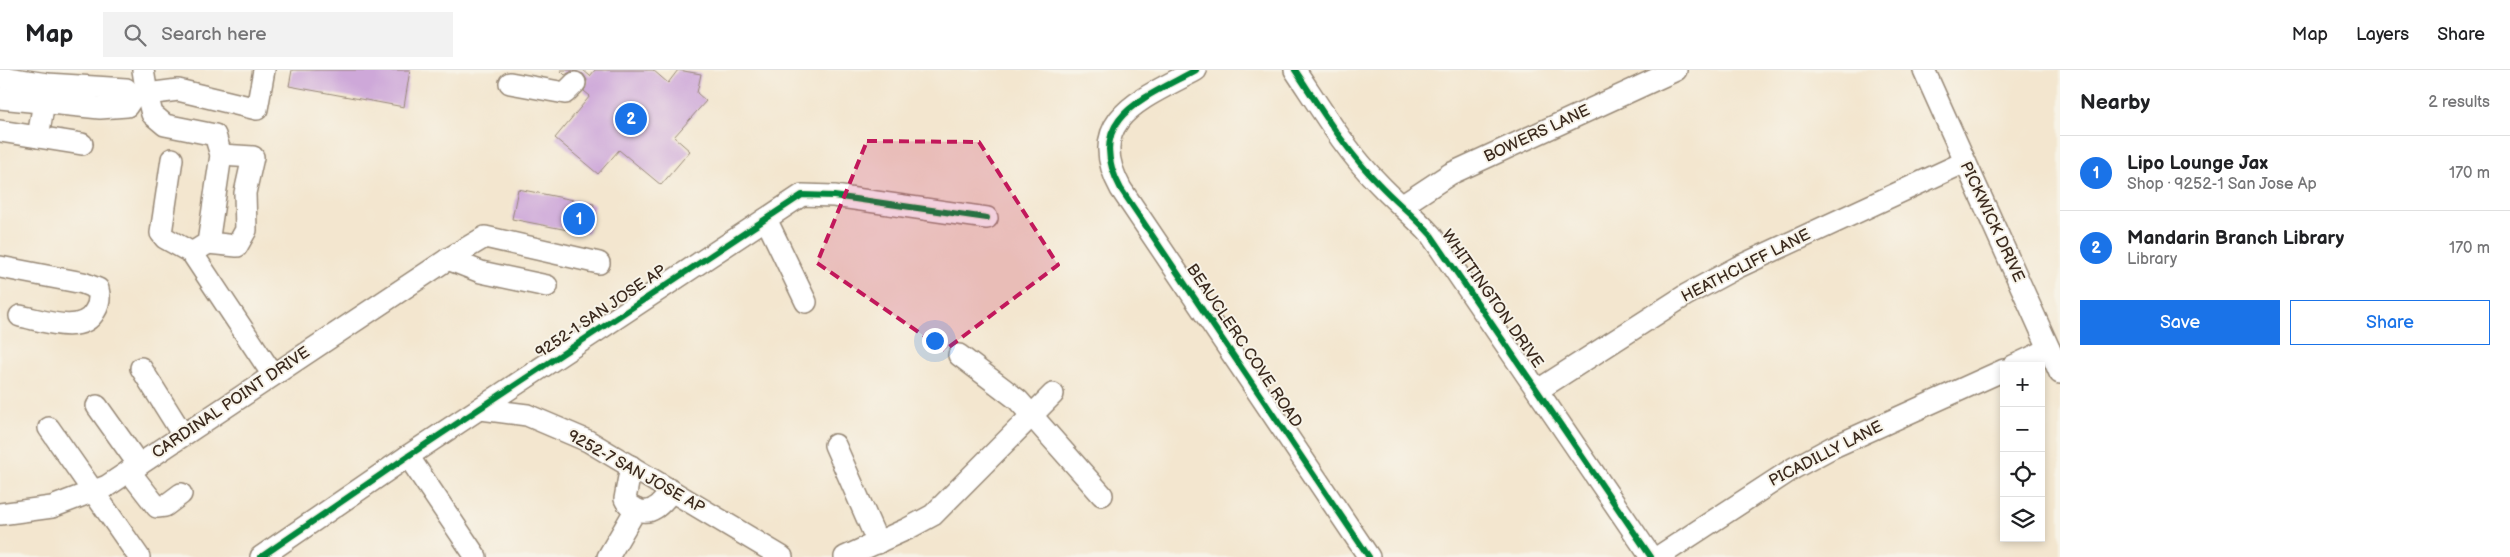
<!DOCTYPE html>
<meta charset="utf-8">
<style>
:root{--surface:#fff;--page:#f2f2f2;--text:#202124;--muted:#757577;--line:#e0e0e0;--accent:#1a73e8}
body{margin:0;font-family:"Balsamiq Sans",sans-serif;background:var(--page);color:var(--text)}
.controls{position:absolute;right:15px;bottom:15px;display:grid;overflow:hidden;border-radius:0px;box-shadow:0 2px 8px #0003}
.controls button{width:45px;height:45px;display:grid;place-items:center;padding:0;border:0;border-bottom:1px solid var(--line);background:var(--surface);color:var(--text);font:25px sans-serif}
.you{position:absolute;left:934px;top:270px;width:18px;height:18px;margin:-12px;border:4px solid #fff;border-radius:50%;background:#1a73e8;box-shadow:0 0 0 8px #1a73e833}
.badge{display:grid;place-items:center;width:32px;height:32px;border-radius:50%;background:var(--accent);color:#fff;font-size:16px;font-weight:700}
.pin{position:absolute;translate:-50% -50%;border:2px solid #fff;box-shadow:0 1px 5px #0006}
.list{margin:0;padding:0;list-style:none}
h2{display:flex;justify-content:space-between;align-items:center;height:65px;margin:0;padding:0 20px;font-size:21px}
h2 small{font-size:16px;font-weight:400;color:var(--muted)}
.list li{display:grid;grid-template-columns:32px 1fr auto;gap:15px;align-items:center;box-sizing:border-box;height:75px;padding:0 20px;border-top:1px solid var(--line)}
.list b{display:block;font-size:19px;white-space:nowrap}
.list p{margin:0;font-size:16px;white-space:nowrap;color:var(--muted)}
.list em{font-size:16px;font-style:normal;color:var(--muted)}
.actions{display:flex;gap:10px;padding:15px 20px}
.actions a{flex:1;padding:11px 0;border:1px solid var(--accent);border-radius:0px;text-align:center;font-size:18px;color:var(--accent)}
.actions .main{background:var(--accent);color:#fff}
.icon{flex:none;width:28px;height:28px;fill:none;stroke:currentColor;stroke-width:2;stroke-linecap:round;stroke-linejoin:round}
.map{position:relative;flex:none;width:2060px;height:487px;overflow:hidden}
header{display:flex;align-items:center;gap:30px;box-sizing:border-box;height:70px;padding:0 25px;background:var(--surface);border-bottom:1px solid var(--line)}
header strong{font-size:24px}
nav{display:flex;gap:28px;margin-inline-start:auto;font-size:18px}
.search{width:350px;height:45px;background:var(--page);display:flex;align-items:center;gap:12px;box-sizing:border-box;padding:0 18px;border-radius:0px;color:var(--muted);font-size:19px}
main{display:flex}
aside{flex:1;background:var(--surface)}
.map>svg:first-child{display:block}
.building{fill:#cea8d9}
.lines{fill:none;stroke-linecap:round;stroke-linejoin:round}
.minor-casing{stroke:#978876;stroke-width:24}
.minor{stroke:#fff;stroke-width:21}
.cycleway-casing{stroke:#f7f3e8;stroke-width:9}
.cycleway{stroke:#00873e;stroke-width:6}
.marked{fill:#c2185b;fill-opacity:0.2;stroke:#c2185b;stroke-width:4;stroke-dasharray:10 6;stroke-linejoin:round}
.labels{text-anchor:middle;dominant-baseline:central;stroke-width:4;stroke-linejoin:round;paint-order:stroke}
.street-label{font-size:16px;fill:#3b2a1e;stroke:#f7f3e8}
</style>
<header>
<strong>Map</strong>
<div class="search"><svg class="icon" aria-label="search" viewBox="0 0 24 24"><circle cx="10" cy="10" r="6"/><path d="M15 15l6 6"/></svg>Search here</div>
<nav><a>Map</a><a>Layers</a><a>Share</a></nav>
</header>
<main>
<div class="map">
<svg width="2060" height="487" viewBox="0 0 2060 487">
<rect width="100%" height="100%" fill="#f7f3e8"/>
<filter id="ink" filterUnits="userSpaceOnUse"><feTurbulence type="fractalNoise" baseFrequency=".02" numOctaves="2"/><feDisplacementMap in="SourceGraphic" scale="10" xChannelSelector="R" yChannelSelector="G"/><feConvolveMatrix kernelMatrix="1 2 1 2 8 2 1 2 1" color-interpolation-filters="sRGB"/></filter>
<filter id="wash" filterUnits="userSpaceOnUse"><feTurbulence type="fractalNoise" baseFrequency=".0096" numOctaves="4" result="noise"/><feDisplacementMap in="SourceGraphic" scale="20" xChannelSelector="R" yChannelSelector="G"/><feGaussianBlur stdDeviation="1.12" result="paint"/><feColorMatrix in="noise" values="0 0 0 0 0 0 0 0 0 0 0 0 0 0 0 0 0 1.4 0 .05"/><feComposite in="paint" operator="in"/></filter>
<g filter="url(#wash)">
<rect width="100%" height="100%" fill="#f3e6cf"/>
<g id="blocks">
<g class="building">
<polygon points="292,0 410,0 404,37 289,16"/>
<polygon points="560,0 583,0 590,6 595,0 653,0 668,13 678,0 701,4 697,23 706,31 674,67 690,81 661,115 619,80 598,104 555,68 590,26 584,21 587,10 583,4 572,1 565,5"/>
<polygon points="518,119 594,134 588,164 512,149"/>
</g>
</g>
</g>
<g filter="url(#ink)">
<use href="#blocks" fill-opacity="0" stroke="#978876" stroke-width="1"/>
<g class="lines">
<g class="minor-casing">
<g id="minor">
<path d="M1196,0C1145,28 1082,48 1121,119L1369,487"/>
<path d="M1295,0C1321,39 1346,81 1379,114C1396,132 1414,146 1431,165L1651,487"/>
<polyline points="1924,0 2060,303"/>
<polyline points="0,7 47,14 126,19 133,27"/>
<polyline points="510,13 565,23 575,13"/>
<polyline points="0,28 100,38 127,36 133,27 147,24 143,0"/>
<polyline points="0,61 38,67 46,20"/>
<polyline points="38,67 82,74"/>
<polyline points="172,89 161,163 165,168 192,183 273,305"/>
<polyline points="1403,135 1450,104 1676,0"/>
<polyline points="766,149 806,232"/>
<polyline points="208,173 237,176 246,160 245,123 253,87 221,85"/>
<polyline points="192,183 208,173 221,85 215,65 165,55 152,44 147,24 178,20 257,39 264,0"/>
<polyline points="448,189 481,202 547,216"/>
<path d="M0,197L83,213L98,219C100,227 99,235 95,241C82,266 42,250 20,246"/>
<polyline points="959,285 1018,330 1102,425"/>
<polyline points="2013,296 2049,279"/>
<polyline points="141,298 183,365"/>
<polyline points="1538,320 1686,225 1738,197 1965,92"/>
<polyline points="97,336 139,395"/>
<polyline points="481,339 527,345 588,371 782,487"/>
<polyline points="49,358 139,487"/>
<polyline points="835,375 878,473"/>
<polyline points="408,386 476,487"/>
<path d="M631,396L625,429C630,440 645,445 655,438C661,435 667,426 672,421"/>
<polyline points="129,401 157,437 165,436 181,424"/>
<polyline points="0,444 52,437 107,416 448,189 485,167 599,193"/>
<polyline points="261,487 408,386 802,125 834,126 987,148"/>
<polyline points="608,487 636,439"/>
<polyline points="845,487 907,459 933,445 1053,324"/>
<polyline points="1658,487 1794,398 1831,378 2004,300"/>
</g>
</g>
<use href="#minor" class="minor"/>
<g class="cycleway-casing">
<g id="cycleway">
<path d="M1196,0C1145,28 1082,48 1121,119L1369,487"/>
<path d="M1295,0C1321,39 1346,81 1379,114C1396,132 1414,146 1431,165L1651,487"/>
<polyline points="261,487 408,386 802,125 834,126 987,148"/>
</g>
</g>
<use href="#cycleway" class="cycleway"/>
</g>
</g>
<path class="marked" d="M867,71L979,72L1058,195L945,280L817,193Z"/>
<g class="labels">
<g class="street-label">
<text transform="translate(1537 64) rotate(-25)">BOWERS LANE</text>
<text transform="translate(1992 152) rotate(65)">PICKWICK DRIVE</text>
<text transform="translate(1746 196) rotate(-27)">HEATHCLIFF LANE</text>
<text transform="translate(1492 229) rotate(55)">WHITTINGTON DRIVE</text>
<text transform="translate(601 242) rotate(-34)">9252-1 SAN JOSE AP</text>
<text transform="translate(1244 276) rotate(56)">BEAUCLERC COVE ROAD</text>
<text transform="translate(231 333) rotate(-34)">CARDINAL POINT DRIVE</text>
<text transform="translate(1826 384) rotate(-27)">PICADILLY LANE</text>
<text transform="translate(636 402) rotate(29)">9252-7 SAN JOSE AP</text>
</g>
</g>
</svg>
<div class="controls">
<button>+</button>
<button>−</button>
<button><svg class="icon" aria-label="locate" viewBox="0 0 24 24"><circle cx="12" cy="12" r="6"/><path d="M12 2v4M12 18v4M2 12h4M18 12h4"/></svg></button>
<button><svg class="icon" aria-label="layers" viewBox="0 0 24 24"><path d="M12 4l9 5-9 5-9-5zM3 14l9 5 9-5"/></svg></button>
</div>
<div class="you"></div>
<div class="pin badge" style="left:579px;top:149px">1</div>
<div class="pin badge" style="left:631px;top:49px">2</div>
</div>
<aside>
<h2>Nearby<small>2 results</small></h2>
<ul class="list">
<li><span class="badge">1</span><div><b>Lipo Lounge Jax</b><p>Shop · 9252-1 San Jose Ap</p></div><em>170 m</em></li>
<li><span class="badge">2</span><div><b>Mandarin Branch Library</b><p>Library</p></div><em>170 m</em></li>
</ul>
<div class="actions"><a class="main">Save</a><a>Share</a></div>
</aside>
</main>
